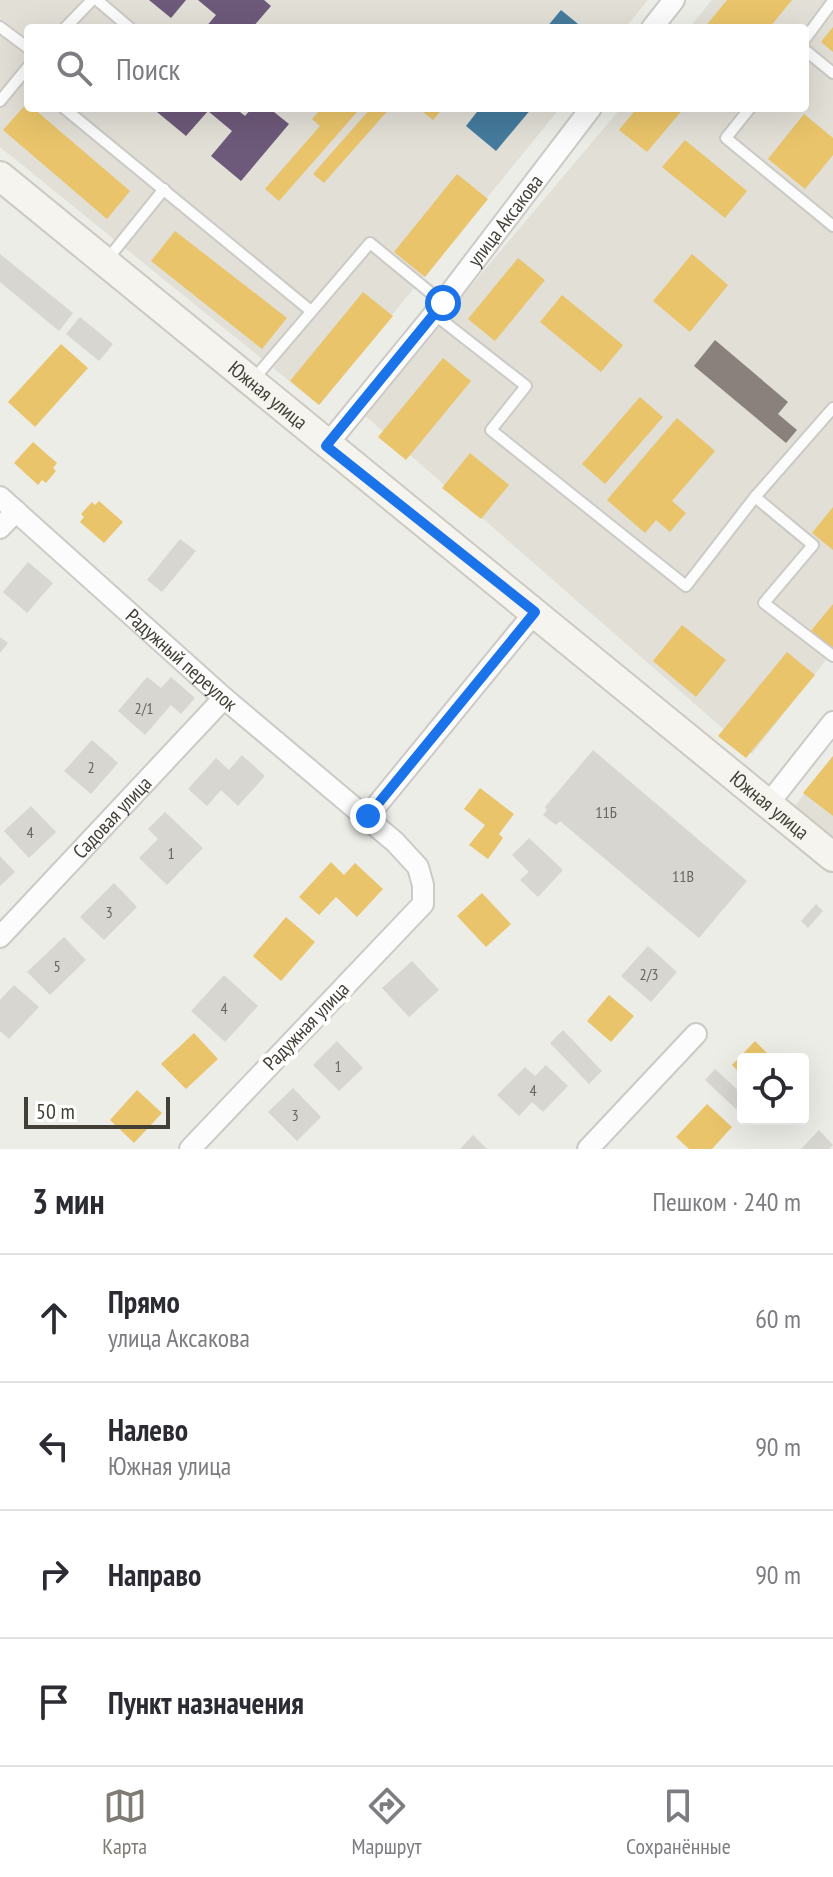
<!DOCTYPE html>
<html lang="ru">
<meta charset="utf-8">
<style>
:root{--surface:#fff;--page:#f2f2f3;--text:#2b2b33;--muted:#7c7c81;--line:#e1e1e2;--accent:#7e7c74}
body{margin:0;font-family:"PT Sans Narrow",sans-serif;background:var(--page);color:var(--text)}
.controls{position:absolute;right:24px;bottom:24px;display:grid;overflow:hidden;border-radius:8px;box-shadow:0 8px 32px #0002}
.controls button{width:72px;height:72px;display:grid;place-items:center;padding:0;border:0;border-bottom:2px solid var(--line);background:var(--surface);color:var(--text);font:40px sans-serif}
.scale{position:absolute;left:24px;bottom:20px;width:146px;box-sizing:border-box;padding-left:8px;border:4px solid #423f36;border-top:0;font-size:22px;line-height:28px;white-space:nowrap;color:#423f36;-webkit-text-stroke:6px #fff;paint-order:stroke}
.stop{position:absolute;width:24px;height:24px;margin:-18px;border:6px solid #1a73e8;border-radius:50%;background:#fff}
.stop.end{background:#1a73e8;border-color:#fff;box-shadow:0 2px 8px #0008}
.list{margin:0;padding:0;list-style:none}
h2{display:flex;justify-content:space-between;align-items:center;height:104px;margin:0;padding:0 32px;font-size:34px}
h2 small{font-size:26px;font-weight:400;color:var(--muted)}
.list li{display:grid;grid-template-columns:52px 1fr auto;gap:24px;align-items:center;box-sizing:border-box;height:128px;padding:0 32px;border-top:2px solid var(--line)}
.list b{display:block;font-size:30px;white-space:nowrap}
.list p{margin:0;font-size:26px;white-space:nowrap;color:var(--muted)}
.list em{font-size:26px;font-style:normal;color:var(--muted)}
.icon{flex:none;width:44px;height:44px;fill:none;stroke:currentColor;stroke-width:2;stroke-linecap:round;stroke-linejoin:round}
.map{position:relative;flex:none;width:833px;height:1149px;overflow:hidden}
.search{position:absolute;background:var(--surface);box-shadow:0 8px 32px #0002;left:24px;right:24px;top:24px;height:88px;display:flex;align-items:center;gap:20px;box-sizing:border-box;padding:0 28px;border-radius:8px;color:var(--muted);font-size:30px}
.sheet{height:616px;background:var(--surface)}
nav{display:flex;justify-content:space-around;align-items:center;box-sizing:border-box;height:112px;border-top:2px solid var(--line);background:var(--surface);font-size:22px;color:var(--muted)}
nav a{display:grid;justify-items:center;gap:4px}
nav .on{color:var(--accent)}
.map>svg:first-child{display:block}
.residential{fill:#e1dfd6}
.homes{fill:#e9c46a}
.offices{fill:#6d597a}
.public{fill:#457b9d}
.industry{fill:#8a817c}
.building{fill:#d7d6d1}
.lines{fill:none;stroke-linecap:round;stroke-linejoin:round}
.lane-casing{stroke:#cbcac6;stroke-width:14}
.street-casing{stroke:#cbcac6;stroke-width:24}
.secondary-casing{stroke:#cccac0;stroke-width:32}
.lane{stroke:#fcfcfc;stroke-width:10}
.street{stroke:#fcfcfc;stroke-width:20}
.secondary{stroke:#f5f4ee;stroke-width:28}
.route{stroke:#1a73e8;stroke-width:10}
.labels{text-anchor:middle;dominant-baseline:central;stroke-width:8;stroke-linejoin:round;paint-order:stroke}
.number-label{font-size:16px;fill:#68665e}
.street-label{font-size:20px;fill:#423f36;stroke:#fff}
</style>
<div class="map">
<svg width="833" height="1149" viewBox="0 0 833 1149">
<rect width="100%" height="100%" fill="#edede8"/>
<g class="residential">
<polygon points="0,0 648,0 625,28 28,28 28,108 560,108 319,405 0,147"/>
<polygon points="712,0 833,0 833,651 752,754 363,414 621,108 805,108 805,28 689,28"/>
<polygon points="833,756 833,838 793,809"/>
</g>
<g class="homes">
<polygon points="727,0 792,0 769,28 704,28"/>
<polygon points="833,27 833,52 821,42"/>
<polygon points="28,102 28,108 33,108 130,191 107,219 3,130"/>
<polygon points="322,108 352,108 357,112 279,201 265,189 320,126 312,119"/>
<polygon points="371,108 390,108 324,183 313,174"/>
<polygon points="418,108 443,108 433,120"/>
<polygon points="637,108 684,108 647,152 619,130"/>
<polygon points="804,114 833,138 833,155 805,189 768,159"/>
<polygon points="685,140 747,191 725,218 662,167"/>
<polygon points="457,174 488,199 425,277 394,252"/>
<polygon points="175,231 287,318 262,349 151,261"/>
<polygon points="692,254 728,285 690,332 653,301"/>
<polygon points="518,258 545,280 495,341 468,319"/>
<polygon points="363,292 393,316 319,405 290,381"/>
<polygon points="562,295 623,345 601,372 540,322"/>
<polygon points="61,344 88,368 35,427 8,402"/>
<polygon points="443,358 471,381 406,460 378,437"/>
<polygon points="640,397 663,417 605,484 582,464"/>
<polygon points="677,418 715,451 672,501 686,513 670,532 656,520 645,533 607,500"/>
<polygon points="33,442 57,463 53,468 56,471 46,483 42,480 38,485 14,463"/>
<polygon points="470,453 509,485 481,519 442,488"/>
<polygon points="99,501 123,522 104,543 80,522 84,517 81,514 92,502 95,505"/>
<polygon points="833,507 833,550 812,533"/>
<polygon points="833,604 833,651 810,632"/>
<polygon points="682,625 726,660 696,697 653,661"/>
<polygon points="787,652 815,675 746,758 718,736"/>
<polygon points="833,756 833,816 803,793"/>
<polygon points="480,788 514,814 499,834 503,838 488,859 469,845 485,825 464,809"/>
<polygon points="331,862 344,875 355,863 383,889 357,917 336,897 319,915 299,897"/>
<polygon points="482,893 511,924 486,947 457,916"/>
<polygon points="286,917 315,942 281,981 253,956"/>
<polygon points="609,995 634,1016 611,1042 587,1021"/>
<polygon points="194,1033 218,1059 186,1089 161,1064"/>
<polygon points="755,1041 773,1059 743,1059 743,1076 732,1065"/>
<polygon points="137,1090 162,1113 134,1143 110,1120"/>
<polygon points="707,1104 732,1127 712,1149 689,1149 676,1137"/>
</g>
<g class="offices">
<polygon points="149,0 186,0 171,18"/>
<polygon points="198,0 264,0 271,6 252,28 205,28 216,15"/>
<polygon points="160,108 235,108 245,116 252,108 269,108 289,124 241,181 211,156 232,131 208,111 186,136 157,112"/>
</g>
<g class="public">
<polygon points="561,10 583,28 546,28"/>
<polygon points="480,108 532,108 496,151 466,126"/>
</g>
<polygon class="industry" points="715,340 788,402 778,414 797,430 786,443 694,366"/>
<g class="building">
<polygon points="0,254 73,313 59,331 0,282"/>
<polygon points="80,317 113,344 99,361 66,334"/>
<polygon points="180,539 196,551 162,592 147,580"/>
<polygon points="28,562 53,583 27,613 3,592"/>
<polygon points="0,637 8,643 0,653"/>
<polygon points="147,677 161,688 171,677 195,698 181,714 171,705 145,735 118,711"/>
<polygon points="92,740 118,763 91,794 64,771"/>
<polygon points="593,750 747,881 699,938 560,821 556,825 543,815 547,810 545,807"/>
<polygon points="242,755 265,776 238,806 221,790 207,806 188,789 216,758 229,770"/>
<polygon points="31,806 56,832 29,858 4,831"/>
<polygon points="165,812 203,848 167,885 139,858 158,839 148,829"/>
<polygon points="529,838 563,870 538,897 520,880 529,872 512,855"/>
<polygon points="0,856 15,872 0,886"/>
<polygon points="114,883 137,907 104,940 80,917"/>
<polygon points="816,904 823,911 808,928 801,921"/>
<polygon points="64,937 86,960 50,995 27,972"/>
<polygon points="648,946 677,972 651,1002 621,976"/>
<polygon points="412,961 439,990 409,1017 382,988"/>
<polygon points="224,975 258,1006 225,1042 191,1011"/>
<polygon points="14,985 39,1007 9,1039 0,1031 0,1000"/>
<polygon points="563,1030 602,1071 589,1084 550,1043"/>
<polygon points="337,1041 363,1068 339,1091 313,1065"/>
<polygon points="546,1065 568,1086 543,1112 532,1102 519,1116 497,1095 525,1067 535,1076"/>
<polygon points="715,1069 743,1095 743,1102 736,1109 705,1080"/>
<polygon points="293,1088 321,1117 297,1141 268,1112"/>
<polygon points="819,1130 833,1145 829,1149 801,1149"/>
<polygon points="473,1135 487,1149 460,1149"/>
</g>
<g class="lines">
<g class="lane-casing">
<g id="lane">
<polyline points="97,0 130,28"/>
<polyline points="0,27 28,48"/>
<polyline points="65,28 92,0"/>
<polyline points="805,39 833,1"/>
<polyline points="805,50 833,73"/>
<polyline points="0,101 28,67"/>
<polyline points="64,108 311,311"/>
<polyline points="750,108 726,138 833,226"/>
<polyline points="106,261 164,189"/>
<polyline points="434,314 526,386 491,430 686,586 755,497"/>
<polyline points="252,381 370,243 443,303"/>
<polyline points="833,408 755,497 813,545 764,603 833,656"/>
</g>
</g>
<g class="street-casing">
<g id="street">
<polyline points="652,28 674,0"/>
<path id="s1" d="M326,446L434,314L591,108"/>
<path id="s2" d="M0,497L224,698L395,842L418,867L423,885V904L190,1149"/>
<polyline points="0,528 16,511"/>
<polyline points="769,803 833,722"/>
<polyline points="368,816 535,612"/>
<path id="s3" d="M0,937L224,698"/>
<polyline points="588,1149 696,1034"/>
</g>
</g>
<g class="secondary-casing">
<g id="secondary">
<path id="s4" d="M0,176L833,857"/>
</g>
</g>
<use href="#lane" class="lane"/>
<use href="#street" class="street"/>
<use href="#secondary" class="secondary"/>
</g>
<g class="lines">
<polyline class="route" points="368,816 535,612 326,446 443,303"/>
</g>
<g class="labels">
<g class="number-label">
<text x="144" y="708">2/1</text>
<text x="91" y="767">2</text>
<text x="606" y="812">11Б</text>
<text x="30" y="832">4</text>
<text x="171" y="853">1</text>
<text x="683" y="876">11В</text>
<text x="109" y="912">3</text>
<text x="57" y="966">5</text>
<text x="649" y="974">2/3</text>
<text x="224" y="1008">4</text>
<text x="338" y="1066">1</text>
<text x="533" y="1090">4</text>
<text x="295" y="1115">3</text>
</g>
<g class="street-label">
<text stroke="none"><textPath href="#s1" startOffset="288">улица Аксакова</textPath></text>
<text stroke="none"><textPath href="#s4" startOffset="346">Южная улица</textPath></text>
<text stroke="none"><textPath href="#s2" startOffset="244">Радужный переулок</textPath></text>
<text stroke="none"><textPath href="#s4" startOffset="994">Южная улица</textPath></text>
<text stroke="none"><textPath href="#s3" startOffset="164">Садовая улица</textPath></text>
<text transform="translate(306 1026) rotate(-46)">Радужная улица</text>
</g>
</g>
</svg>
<div class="controls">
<button><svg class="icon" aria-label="locate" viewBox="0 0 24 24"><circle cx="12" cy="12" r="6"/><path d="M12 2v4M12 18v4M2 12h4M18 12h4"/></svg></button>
</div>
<div class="scale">50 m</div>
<div class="stop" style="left:443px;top:303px"></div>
<div class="stop end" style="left:368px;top:816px"></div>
<div class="search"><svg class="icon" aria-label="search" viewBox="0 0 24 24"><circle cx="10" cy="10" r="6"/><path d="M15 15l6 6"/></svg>Поиск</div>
</div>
<section class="sheet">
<h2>3 мин<small>Пешком · 240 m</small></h2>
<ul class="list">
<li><svg class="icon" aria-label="ahead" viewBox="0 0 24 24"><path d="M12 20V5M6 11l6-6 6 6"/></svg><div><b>Прямо</b><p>улица Аксакова</p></div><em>60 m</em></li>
<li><svg class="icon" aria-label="left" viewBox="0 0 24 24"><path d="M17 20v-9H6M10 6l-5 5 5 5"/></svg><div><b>Налево</b><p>Южная улица</p></div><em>90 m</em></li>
<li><svg class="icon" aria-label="right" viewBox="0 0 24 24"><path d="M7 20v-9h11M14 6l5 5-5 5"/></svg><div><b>Направо</b></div><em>90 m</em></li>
<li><svg class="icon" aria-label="arrive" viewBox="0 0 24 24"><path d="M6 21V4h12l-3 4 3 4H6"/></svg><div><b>Пункт назначения</b></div></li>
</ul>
</section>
<nav>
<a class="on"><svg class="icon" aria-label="map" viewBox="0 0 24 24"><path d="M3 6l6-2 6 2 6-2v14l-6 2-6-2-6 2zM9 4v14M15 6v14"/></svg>Карта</a>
<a><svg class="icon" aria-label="directions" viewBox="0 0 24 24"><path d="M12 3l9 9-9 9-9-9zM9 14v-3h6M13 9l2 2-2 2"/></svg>Маршрут</a>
<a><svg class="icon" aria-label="saved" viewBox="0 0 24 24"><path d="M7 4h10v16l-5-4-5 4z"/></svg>Сохранённые</a>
</nav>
